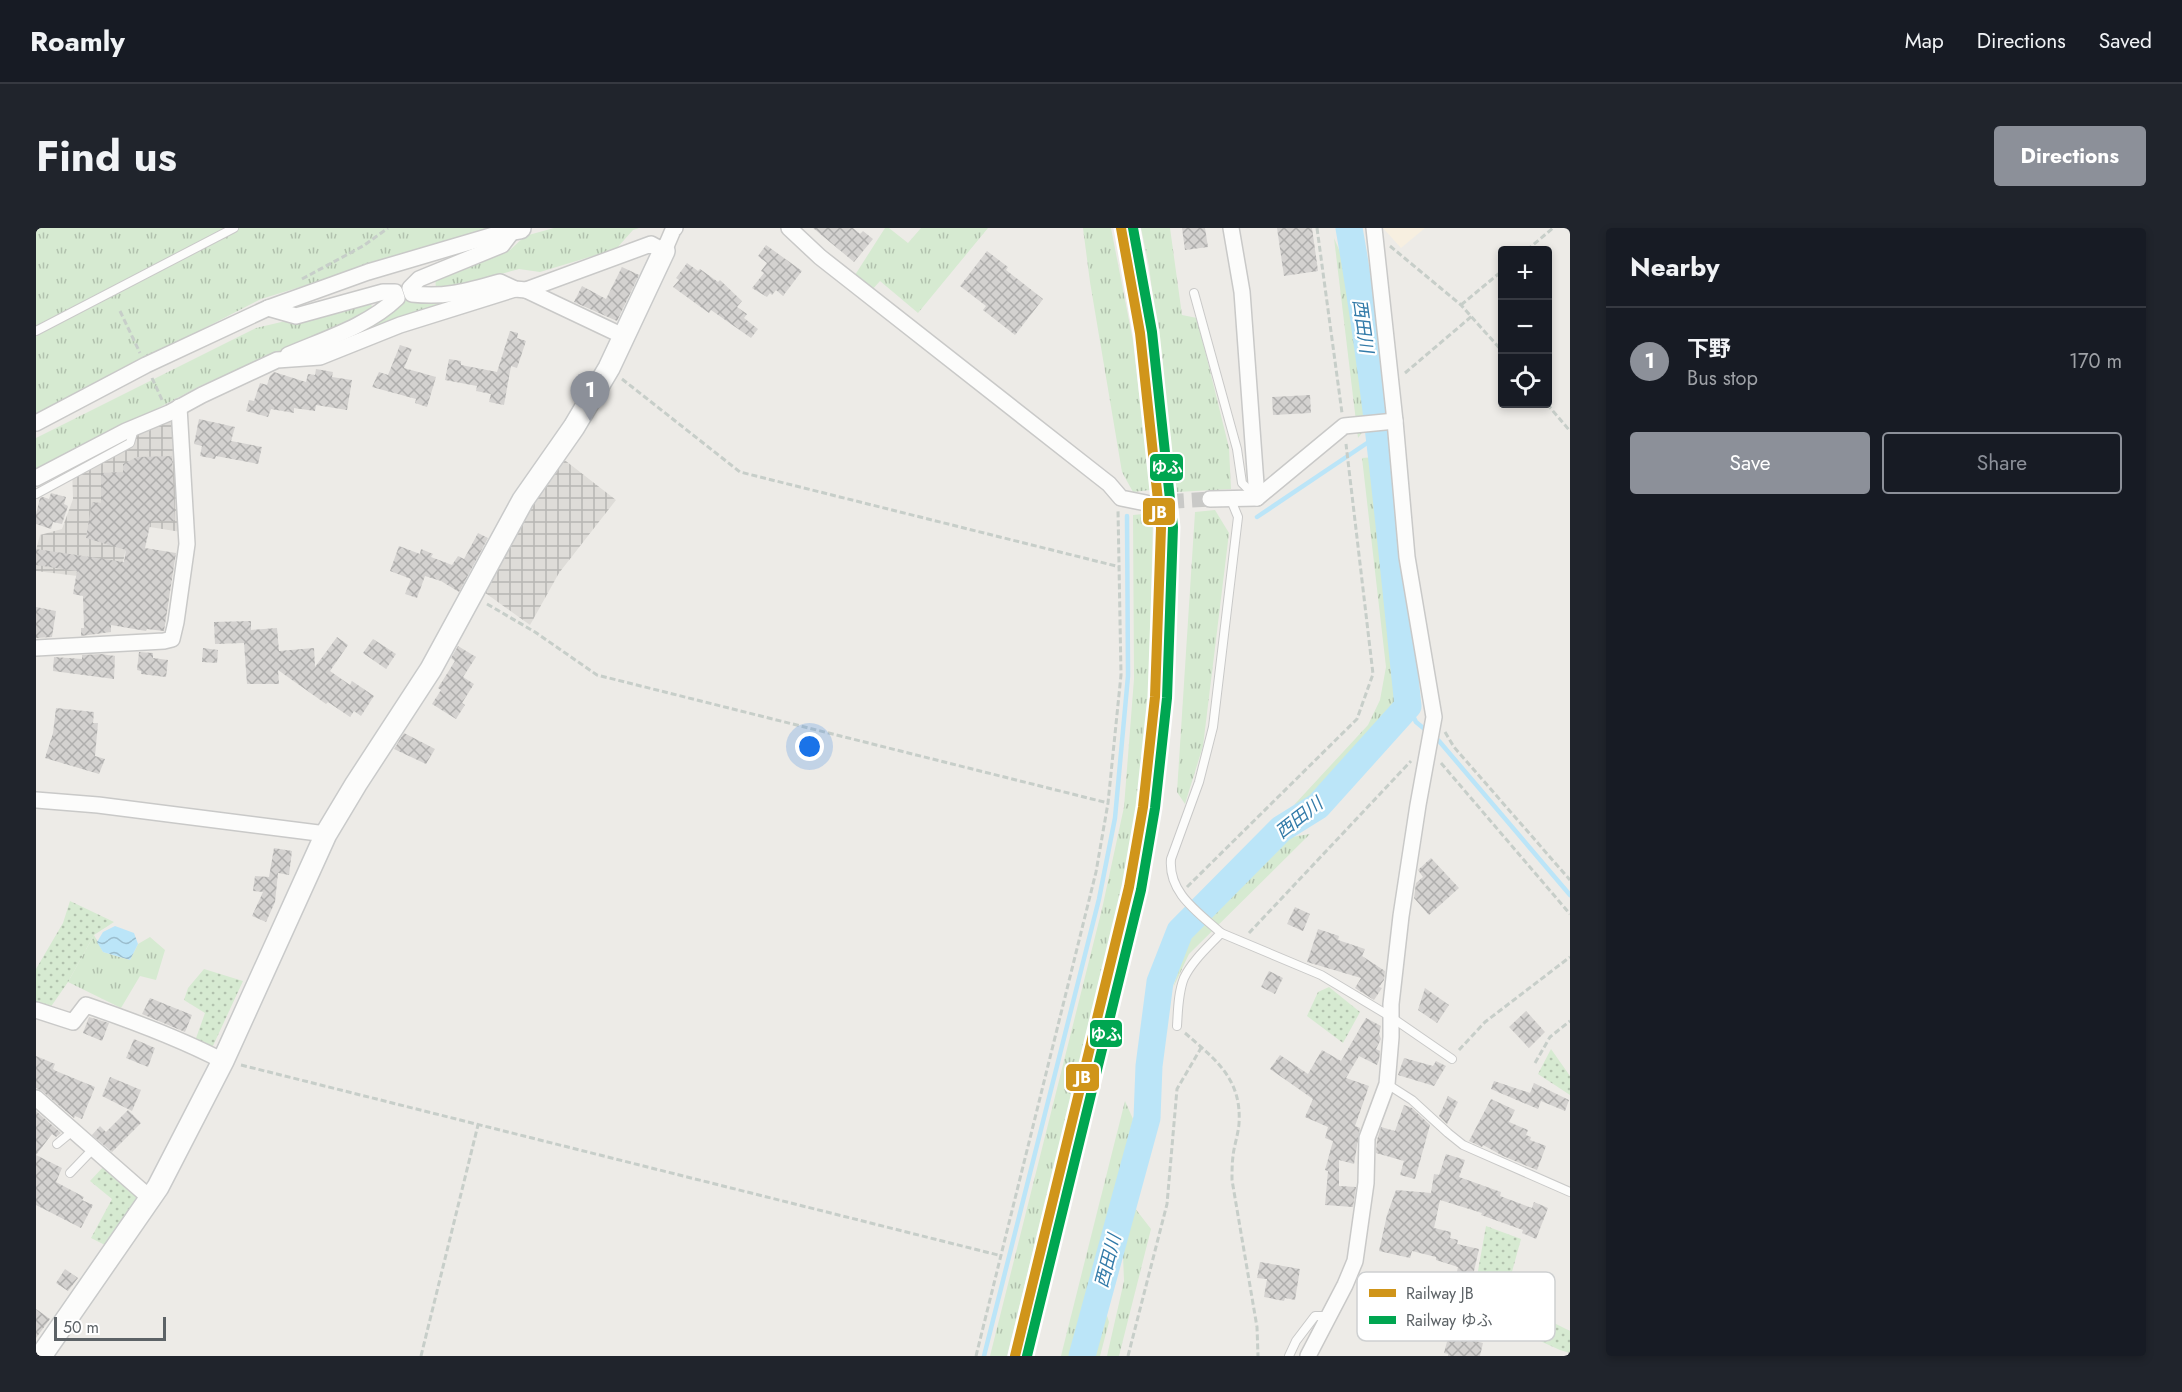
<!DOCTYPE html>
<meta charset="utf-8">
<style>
:root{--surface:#171b24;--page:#20242c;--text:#f1f3f6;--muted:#9ea1a6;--line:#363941;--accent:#8c9099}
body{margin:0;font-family:Jost,"Noto Sans JP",sans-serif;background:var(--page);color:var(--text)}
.controls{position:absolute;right:18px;top:18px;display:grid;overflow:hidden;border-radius:6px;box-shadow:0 3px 9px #0003}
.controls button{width:54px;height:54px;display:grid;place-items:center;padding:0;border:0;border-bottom:2px solid var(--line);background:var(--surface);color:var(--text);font:30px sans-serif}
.scale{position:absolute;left:18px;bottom:15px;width:112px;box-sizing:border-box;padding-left:6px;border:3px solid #5c6266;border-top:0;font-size:16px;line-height:21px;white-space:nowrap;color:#5c6266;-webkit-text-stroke:4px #fff;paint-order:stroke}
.you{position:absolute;left:774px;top:519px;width:21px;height:21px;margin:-15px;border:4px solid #fff;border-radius:50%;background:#1a73e8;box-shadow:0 0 0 9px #1a73e833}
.badge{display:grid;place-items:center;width:39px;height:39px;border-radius:50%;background:var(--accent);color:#fff;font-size:20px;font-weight:700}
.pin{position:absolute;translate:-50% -50px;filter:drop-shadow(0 2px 3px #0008)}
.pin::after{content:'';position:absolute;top:32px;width:21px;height:18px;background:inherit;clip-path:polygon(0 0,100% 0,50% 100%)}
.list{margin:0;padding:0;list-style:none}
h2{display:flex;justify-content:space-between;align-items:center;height:78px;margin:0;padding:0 24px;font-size:26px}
h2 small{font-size:20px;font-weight:400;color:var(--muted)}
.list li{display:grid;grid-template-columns:39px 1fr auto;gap:18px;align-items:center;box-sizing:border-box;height:108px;padding:0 24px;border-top:2px solid var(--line)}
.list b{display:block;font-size:22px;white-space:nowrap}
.list p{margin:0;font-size:20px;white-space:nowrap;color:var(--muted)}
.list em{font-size:20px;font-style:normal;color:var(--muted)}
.actions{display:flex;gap:12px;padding:18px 24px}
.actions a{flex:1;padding:14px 0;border:2px solid var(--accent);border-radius:6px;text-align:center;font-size:21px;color:var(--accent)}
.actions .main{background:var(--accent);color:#fff}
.icon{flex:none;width:33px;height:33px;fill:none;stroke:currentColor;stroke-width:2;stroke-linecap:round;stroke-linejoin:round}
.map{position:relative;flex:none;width:1534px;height:1128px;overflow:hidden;border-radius:6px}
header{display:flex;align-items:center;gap:36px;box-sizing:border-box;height:84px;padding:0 30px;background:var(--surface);border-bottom:2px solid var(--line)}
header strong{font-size:28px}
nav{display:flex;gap:33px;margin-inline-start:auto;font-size:21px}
.intro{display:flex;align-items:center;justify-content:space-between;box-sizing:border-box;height:144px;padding:0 36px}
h1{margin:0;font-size:42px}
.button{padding:15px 27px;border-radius:6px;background:var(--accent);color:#fff;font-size:21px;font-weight:700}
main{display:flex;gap:36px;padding:0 36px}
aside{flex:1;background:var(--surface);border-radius:6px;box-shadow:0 3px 9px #0003}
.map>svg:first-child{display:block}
.commercial{fill:#f7efe0}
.industrial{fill:url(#industrial-grid)}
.grass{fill:url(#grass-tufts)}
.garden{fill:url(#garden-dots)}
.water{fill:url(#water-waves)}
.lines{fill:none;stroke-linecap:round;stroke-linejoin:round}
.stream{stroke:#bbe5f8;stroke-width:4.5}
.river{stroke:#bbe5f8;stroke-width:27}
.building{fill:url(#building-cross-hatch)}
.street-tunnel{stroke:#c9c9c7;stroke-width:15;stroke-dasharray:15 8;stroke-linecap:butt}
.lane-casing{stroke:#c9c9c8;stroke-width:10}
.street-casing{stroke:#c9c9c8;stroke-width:18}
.secondary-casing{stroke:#c9caca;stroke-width:24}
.path{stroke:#c7cec9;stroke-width:3;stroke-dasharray:6 3;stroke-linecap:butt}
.lane{stroke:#fcfcfb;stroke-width:8}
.street{stroke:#fcfcfb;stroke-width:15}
.secondary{stroke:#fcfcfb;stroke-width:21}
.rail-1-casing{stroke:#fff;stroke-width:15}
.rail-2-casing{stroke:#fff;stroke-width:15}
.rail-1{stroke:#d0951a;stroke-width:10}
.rail-2{stroke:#00a651;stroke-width:10}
.labels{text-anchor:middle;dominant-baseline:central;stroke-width:4.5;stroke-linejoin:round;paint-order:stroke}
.water-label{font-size:18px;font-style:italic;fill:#337ba9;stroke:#fff}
.key{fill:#fff;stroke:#ced0d1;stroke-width:1.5}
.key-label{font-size:16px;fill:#5c6266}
.line-badge{stroke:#fff;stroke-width:2}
.badge-label{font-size:16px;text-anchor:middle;font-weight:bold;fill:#fff}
</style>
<header>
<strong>Roamly</strong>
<nav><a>Map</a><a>Directions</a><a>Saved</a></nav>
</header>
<div class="intro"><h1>Find us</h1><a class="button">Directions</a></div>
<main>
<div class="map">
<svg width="1534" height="1128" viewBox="0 0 1534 1128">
<defs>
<pattern id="industrial-grid" width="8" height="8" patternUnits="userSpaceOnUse" patternTransform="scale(1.5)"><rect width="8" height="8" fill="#dedcd8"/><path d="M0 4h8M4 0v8" fill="none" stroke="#b7b6b3"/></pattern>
<pattern id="grass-tufts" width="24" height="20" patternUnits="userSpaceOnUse" patternTransform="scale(1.5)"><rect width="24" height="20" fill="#d6ead1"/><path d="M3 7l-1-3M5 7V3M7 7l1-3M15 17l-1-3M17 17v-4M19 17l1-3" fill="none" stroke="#b1c1ad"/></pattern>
<pattern id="garden-dots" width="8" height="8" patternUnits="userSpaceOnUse" patternTransform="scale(1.5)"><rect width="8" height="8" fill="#d6ead1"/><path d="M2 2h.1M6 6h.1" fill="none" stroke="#b1c1ad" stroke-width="1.8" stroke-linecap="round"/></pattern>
<pattern id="water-waves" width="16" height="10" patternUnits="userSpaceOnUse" patternTransform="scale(1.5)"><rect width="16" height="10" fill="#bbe5f8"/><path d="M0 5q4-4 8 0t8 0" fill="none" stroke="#9bbdcd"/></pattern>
<pattern id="building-cross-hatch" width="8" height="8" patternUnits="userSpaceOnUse" patternTransform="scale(1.5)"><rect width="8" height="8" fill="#d4d2d0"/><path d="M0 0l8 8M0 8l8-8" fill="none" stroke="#afaead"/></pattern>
</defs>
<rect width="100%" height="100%" fill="#edebe7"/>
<polygon class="commercial" points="1347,0 1389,0 1365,20"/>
<g class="industrial">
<polygon points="131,191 140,196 145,304 95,296 83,353 0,343 0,322 4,307 26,301 37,271 36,238"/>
<polygon points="526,230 580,272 523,345 494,397 448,364 475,313"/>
</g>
<g class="grass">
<polygon points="0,0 456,0 225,71 0,187"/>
<polygon points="518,0 603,0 597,2 580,21 504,44 483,41 416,60 400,60 399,50 474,22 489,8"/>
<polygon points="849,0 853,0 872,15 885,0 952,0 882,85 844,53 836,62 819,47"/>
<polygon points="1047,0 1075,0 1097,113 1114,262 1097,264 1086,244 1054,54"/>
<polygon points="1105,0 1134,0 1146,87 1161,90 1193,220 1195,261 1141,264 1113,38"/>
<polygon points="1298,10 1310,38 1332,197 1322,210"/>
<polygon points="430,71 307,111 371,72"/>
<polygon points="334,73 337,82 166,157 0,244 0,210 220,100"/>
<polygon points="1339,229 1362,460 1354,488 1288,562 1258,577 1332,497 1344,472 1350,439 1326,230"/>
<polygon points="1179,282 1193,305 1167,518 1149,576 1141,564 1159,284"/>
<polygon points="1117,285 1113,468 1100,582 1081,686 971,1128 954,1128 1066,681 1088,579 1098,451 1097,287"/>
<polygon points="1274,606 1153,726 1137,760 1152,711 1250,610"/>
<polygon points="58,707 67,724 94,732 102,716 114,709 129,722 120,752 104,748 85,780 32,754"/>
<polygon points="1089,873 1097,891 1037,1128 1025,1128"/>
<polygon points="1098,979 1115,1001 1083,1128 1071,1128 1088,1053 1087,1027"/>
<polygon points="1065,1068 1073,1094 1064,1128 1050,1128"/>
</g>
<g class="garden">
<polygon points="34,673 78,694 58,707 32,754 14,780 0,776 0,741 27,695"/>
<polygon points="168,741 207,753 176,820 159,813 169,785 148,772 152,760"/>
<polygon points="1293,759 1324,784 1307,815 1271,788 1282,764"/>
<polygon points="1515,821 1534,848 1534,867 1502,846"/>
<polygon points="69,937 104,969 69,1017 55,1010 76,971 54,953"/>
<polygon points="1450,998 1485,1011 1471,1062 1440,1054"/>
<polygon points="1494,1083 1534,1103 1534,1125 1524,1122 1484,1104"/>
</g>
<polygon class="water" points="79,698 98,705 102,716 94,732 67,724 61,714 67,704"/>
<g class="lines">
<g class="stream">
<polyline points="1221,289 1343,207"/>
<polyline points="1372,478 1380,494 1403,513 1534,667"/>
<polyline points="948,1128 1063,671 1079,590 1092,448 1091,288"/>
</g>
<path class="river" d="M1046,1128L1111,890L1113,838L1124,754L1144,703L1245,601L1282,578L1372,478C1355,318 1341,158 1313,0"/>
</g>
<g class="building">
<polygon points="777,0 817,0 824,6 827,3 837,11 818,34"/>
<polygon points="1146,0 1169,0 1172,19 1149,22"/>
<polygon points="1241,0 1276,0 1282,43 1248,48"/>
<polygon points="730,17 766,43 747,68 740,62 736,67 734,65 731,69 716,60 728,45 725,43 731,35 722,28"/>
<polygon points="951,23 972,39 970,42 1007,71 979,107 947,82 950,78 924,58"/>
<polygon points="651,35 662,43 664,41 682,54 684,52 706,73 701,79 711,86 708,90 722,101 715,110 675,82 673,85 637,59 643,52 640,50"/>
<polygon points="586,39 603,47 581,93 538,74 546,58 570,71"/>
<polygon points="474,103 482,105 481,110 490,113 481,140 475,138 468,177 453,174 455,166 440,163 441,158 409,152 413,131 425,133 425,137 461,144"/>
<polygon points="364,117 376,121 368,140 400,149 391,179 379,175 380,171 336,159 343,144 352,147"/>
<polygon points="280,141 297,144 296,149 316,152 311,182 280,177 279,183 258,180 258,185 235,181 232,189 210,183 213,172 218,173 224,155 231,157 234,148 238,144 270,154 272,146 279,147"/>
<polygon points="1274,167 1275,185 1237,187 1236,169"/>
<polygon points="163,191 199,199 195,213 226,219 222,236 180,228 179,231 164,228 166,218 158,216"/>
<polygon points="136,228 139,293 115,293 109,320 140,325 128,403 111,401 110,403 75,397 75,404 45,408 45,400 48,400 47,368 37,366 41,343 0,337 0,321 88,334 90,322 50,310 56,274 65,275 65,245 87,244 87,236 101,229"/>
<polygon points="15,265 30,269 28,276 32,278 26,296 17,294 15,301 0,296 0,286 4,270 7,269 13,271"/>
<polygon points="442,305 452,310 423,364 405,353 389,348 381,370 369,366 375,351 354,343 363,318 384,326 385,321 397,326 395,329 416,337 422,328 428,331"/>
<polygon points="0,379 20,383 16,409 0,410"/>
<polygon points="215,393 215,402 241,400 243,423 278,420 279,439 301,409 312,417 294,443 314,457 316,453 338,468 325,488 318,483 314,489 292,474 290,476 242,442 243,456 211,456 208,415 179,416 178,394"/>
<polygon points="337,411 360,426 350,441 327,425"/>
<polygon points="422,418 440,429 427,449 438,456 426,475 429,477 420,491 396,476 405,462 402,460 419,433 415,430"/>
<polygon points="167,420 182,422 181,435 166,434"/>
<polygon points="103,424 117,425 117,430 132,432 130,449 105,446 105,443 101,442"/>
<polygon points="65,426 79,428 78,451 17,443 18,429 46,431 46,427"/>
<polygon points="20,480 58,484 57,495 62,495 59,528 69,531 63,546 9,530 17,505"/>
<polygon points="368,505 399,521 390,536 358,521"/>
<polygon points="238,620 256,623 253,647 242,645 239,674 230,694 216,688 227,664 217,663 219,648 233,649"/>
<polygon points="1395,630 1423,660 1393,687 1378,670 1380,655 1387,649 1382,642"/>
<polygon points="1259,679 1274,686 1267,703 1251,696"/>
<polygon points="1282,701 1303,708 1302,712 1329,721 1326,728 1349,743 1348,752 1343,759 1346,760 1338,772 1319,760 1325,750 1271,734"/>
<polygon points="1233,743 1247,750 1239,766 1225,759"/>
<polygon points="1389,760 1413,777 1401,795 1382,782"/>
<polygon points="114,770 156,787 149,804 106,786"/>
<polygon points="1490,783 1509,804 1493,820 1473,799"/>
<polygon points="53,789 73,795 66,813 47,805"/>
<polygon points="1330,790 1345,798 1343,806 1345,811 1340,821 1344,823 1343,832 1341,837 1323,828 1310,850 1333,858 1319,898 1324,900 1318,936 1303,932 1303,958 1320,959 1317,979 1289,977 1292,943 1289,942 1297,913 1289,910 1292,899 1269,889 1277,871 1234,841 1244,827 1272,846 1286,822 1305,833"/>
<polygon points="98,811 119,820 112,839 90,830"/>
<polygon points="0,828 19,836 17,841 20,843 59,859 46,891 39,888 38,890 6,863 0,860"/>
<polygon points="1368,830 1397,838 1400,833 1410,838 1398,858 1362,847"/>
<polygon points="74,849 105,862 96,883 66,868"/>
<polygon points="1458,853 1494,865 1498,855 1533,872 1529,883 1505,873 1502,881 1455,861"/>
<polygon points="1412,868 1422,874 1411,896 1403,888"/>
<polygon points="1455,871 1479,882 1473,894 1492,902 1490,907 1495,909 1494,912 1510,918 1501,942 1467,928 1447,917 1446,919 1433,913"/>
<polygon points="1368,877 1376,880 1394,897 1379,951 1364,947 1368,933 1340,925 1341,912 1345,899 1359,903"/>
<polygon points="92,882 105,895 76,924 56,907 64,898 70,904"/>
<polygon points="0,883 25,905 20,909 16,906 0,927 26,940 20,954 48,969 46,972 57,977 45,1000 0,977"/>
<polygon points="1410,926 1429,932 1423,949 1465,964 1464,968 1496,980 1498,974 1512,980 1500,1011 1486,1005 1487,1002 1445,987 1446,985 1404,972 1398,1000 1415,1004 1414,1010 1422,1012 1421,1016 1443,1021 1436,1052 1420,1048 1422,1039 1400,1032 1400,1029 1376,1023 1374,1030 1343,1023 1351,987 1360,962 1395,965 1398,946 1403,947"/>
<polygon points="1224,1034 1264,1041 1259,1072 1249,1070 1248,1073 1228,1069 1231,1051 1221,1050"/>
<polygon points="29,1041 42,1050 32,1063 20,1055"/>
<polygon points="0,1081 14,1091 0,1110"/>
<polygon points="1413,1106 1447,1115 1444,1128 1412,1128 1412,1126 1408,1125"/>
</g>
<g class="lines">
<polyline class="street-tunnel" points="1110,275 1174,271"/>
<g class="lane-casing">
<g id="lane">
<polyline points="1158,65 1201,221 1206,255 1220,269"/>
<polyline points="0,103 198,0"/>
<polyline points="0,266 94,215 98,201"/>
<path d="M1185,705C1162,684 1132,665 1135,631L1163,554L1177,499L1202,289L1195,272"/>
<path d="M1141,798C1142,783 1142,765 1148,750C1156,733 1172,719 1185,705L1285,747L1355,789L1416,831"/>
<polyline points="1351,856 1376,872 1412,905 1427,917 1534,964"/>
<polyline points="21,916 38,902"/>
<polyline points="34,945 58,920"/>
<polyline points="1253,1128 1260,1113 1279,1088 1293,1088"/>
</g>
</g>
<g class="street-casing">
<g id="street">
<polyline points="753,0 784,29 1073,256 1085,270 1110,275"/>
<polyline points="1195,0 1206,64 1221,270"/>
<path d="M478,1L466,17L383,51L374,60L376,66C411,70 431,63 464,54L479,61L490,62L615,16L628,23L637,2L639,0"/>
<polyline points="490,62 587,108"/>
<path d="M232,80L260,88L347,64H359L361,70C332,98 289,111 252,127"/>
<polyline points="0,195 110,137 232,80 332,44 478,1"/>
<polyline points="0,250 90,203 133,185 166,167 241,132 284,129 364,97 479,61"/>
<polyline points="1174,271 1221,270 1308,198 1359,193"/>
<polyline points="0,420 128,413 136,411 140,394 151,316 143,179"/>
<polyline points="0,572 62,577 290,606"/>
<path d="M0,782L37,794L50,777C97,793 143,810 187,833"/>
<polyline points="0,870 114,970"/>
<polyline points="1272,1128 1309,1057 1319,1033 1330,955 1331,910 1351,856 1355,809 1355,776 1365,688 1382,577 1398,489 1371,329 1359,193 1338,0"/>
</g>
</g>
<g class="secondary-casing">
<g id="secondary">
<polyline points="478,1 484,0"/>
<polyline points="5,1128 122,959 187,833 290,606 320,556 395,441 487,272 538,199 573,140 628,23"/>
</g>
</g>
<g class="path">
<polyline points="1281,0 1306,185"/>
<polyline points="1354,18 1425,77 1466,123"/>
<polyline points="1491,22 1517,0"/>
<polyline points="266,51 327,18 352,0"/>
<polyline points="1425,77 1466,43"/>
<polyline points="84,83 104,125"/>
<polyline points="1369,145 1436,88"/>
<polyline points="116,150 127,174"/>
<polyline points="586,151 704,244 1084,339"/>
<polyline points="1511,176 1534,203"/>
<polyline points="451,376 499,404 561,447 1072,575"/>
<polyline points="1409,504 1418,519 1534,652"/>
<polyline points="1405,535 1534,686"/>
<polyline points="1151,659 1321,491 1337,446 1310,216"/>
<polyline points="1213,705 1375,533"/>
<path d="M1149,805C1180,832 1206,851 1203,896C1202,907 1198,918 1197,928C1196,936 1196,944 1196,952L1221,1099L1222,1128"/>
<polyline points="1423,822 1449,794 1534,729"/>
<polyline points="1499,835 1514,809 1534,793"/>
<polyline points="205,837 966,1028"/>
<polyline points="385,1128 442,897"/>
<polyline points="940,1128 1060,644 1072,575 1085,447 1082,282"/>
<polyline points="1092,1128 1131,976 1141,861 1165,820"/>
</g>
<use href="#lane" class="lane"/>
<use href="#street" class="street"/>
<use href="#secondary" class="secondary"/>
<g class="rail-1-casing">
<polyline id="rail-1" points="979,1128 1093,659 1107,579 1119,469 1125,300 1104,105 1085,0"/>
</g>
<g class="rail-2-casing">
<polyline id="rail-2" points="991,1128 1105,662 1119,580 1131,470 1137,299 1116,104 1097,0"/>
</g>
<use href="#rail-1" class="rail-1"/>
<use href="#rail-2" class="rail-2"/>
</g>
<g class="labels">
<g class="water-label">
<text transform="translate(1327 98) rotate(82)">西田川</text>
<text transform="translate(1263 590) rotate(-38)">西田川</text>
<text transform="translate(1072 1033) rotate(-75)">西田川</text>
</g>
</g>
<rect x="1321" y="1044" width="198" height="69" rx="9" class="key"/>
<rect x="1333" y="1061" width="27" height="8" fill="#d0951a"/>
<rect x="1333" y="1088" width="27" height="8" fill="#00a651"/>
<g class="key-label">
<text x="1370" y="1071">Railway JB</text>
<text x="1370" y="1098">Railway ゆふ</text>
</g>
<g class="line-badge">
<rect x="1113" y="225" width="35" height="29" rx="6" fill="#00a651"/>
<rect x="1106" y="269" width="34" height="29" rx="6" fill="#d0951a"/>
<rect x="1053" y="791" width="34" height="29" rx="6" fill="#00a651"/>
<rect x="1029" y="835" width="35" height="29" rx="6" fill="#d0951a"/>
</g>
<g class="badge-label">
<text x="1131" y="245">ゆふ</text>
<text x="1123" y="290">JB</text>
<text x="1070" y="812">ゆふ</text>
<text x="1047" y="855">JB</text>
</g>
</svg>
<div class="controls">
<button>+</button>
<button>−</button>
<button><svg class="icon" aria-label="locate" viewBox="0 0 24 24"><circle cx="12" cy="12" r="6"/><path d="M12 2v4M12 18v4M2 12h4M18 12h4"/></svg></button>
</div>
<div class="scale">50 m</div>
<div class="you"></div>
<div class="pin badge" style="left:554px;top:193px">1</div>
</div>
<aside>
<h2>Nearby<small></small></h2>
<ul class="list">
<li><span class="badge">1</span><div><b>下野</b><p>Bus stop</p></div><em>170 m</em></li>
</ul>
<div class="actions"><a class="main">Save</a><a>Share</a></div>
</aside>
</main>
